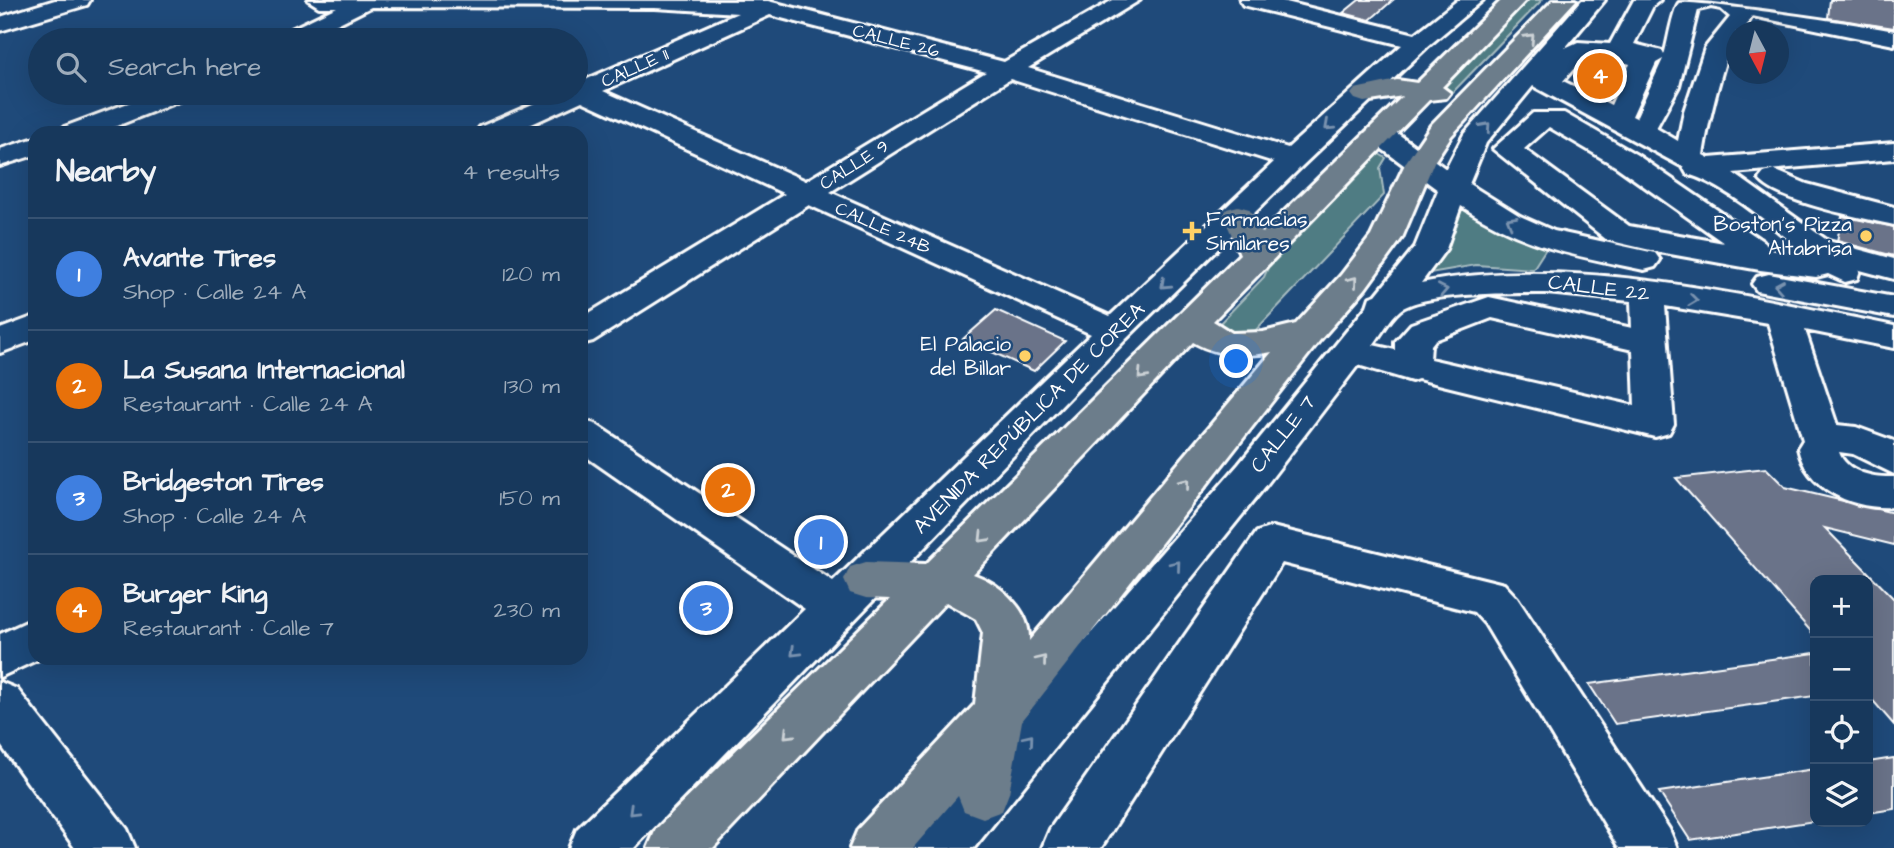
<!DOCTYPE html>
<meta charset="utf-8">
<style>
:root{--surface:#17385c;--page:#203f62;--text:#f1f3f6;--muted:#9eacbb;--line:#365272;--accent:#ffd166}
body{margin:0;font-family:"Architects Daughter",sans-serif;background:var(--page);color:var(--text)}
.controls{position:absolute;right:21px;bottom:21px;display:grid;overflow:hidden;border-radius:14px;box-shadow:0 7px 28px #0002}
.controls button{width:63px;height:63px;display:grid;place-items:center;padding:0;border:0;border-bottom:2px solid var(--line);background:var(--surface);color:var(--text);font:35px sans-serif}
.compass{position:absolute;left:1726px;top:21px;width:63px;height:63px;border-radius:50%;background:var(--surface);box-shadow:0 7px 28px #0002;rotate:173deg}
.you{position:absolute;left:1237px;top:362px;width:24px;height:24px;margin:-18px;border:5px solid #fff;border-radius:50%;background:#1a73e8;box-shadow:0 0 0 10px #1a73e833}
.badge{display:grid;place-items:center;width:46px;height:46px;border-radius:50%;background:var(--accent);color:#fff;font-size:23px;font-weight:700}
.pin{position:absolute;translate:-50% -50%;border:4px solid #fff;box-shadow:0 2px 7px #0006}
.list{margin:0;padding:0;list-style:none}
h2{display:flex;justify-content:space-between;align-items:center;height:91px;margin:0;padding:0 28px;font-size:30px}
h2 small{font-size:23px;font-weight:400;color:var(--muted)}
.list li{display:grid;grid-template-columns:46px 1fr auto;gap:21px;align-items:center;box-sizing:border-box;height:112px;padding:0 28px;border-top:2px solid var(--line)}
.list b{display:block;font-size:26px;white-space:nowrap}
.list p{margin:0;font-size:23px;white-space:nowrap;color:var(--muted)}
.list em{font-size:23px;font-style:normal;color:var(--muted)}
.icon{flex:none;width:38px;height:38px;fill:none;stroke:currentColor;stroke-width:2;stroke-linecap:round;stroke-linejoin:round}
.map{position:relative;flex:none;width:1894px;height:848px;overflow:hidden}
.search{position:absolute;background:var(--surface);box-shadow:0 7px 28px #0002;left:28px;top:28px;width:560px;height:77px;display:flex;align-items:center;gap:18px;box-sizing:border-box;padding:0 24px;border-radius:38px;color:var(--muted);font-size:26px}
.panel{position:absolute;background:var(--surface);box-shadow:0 7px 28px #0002;left:28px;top:126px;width:560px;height:539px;border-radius:21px}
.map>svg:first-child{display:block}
.green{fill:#507b83;stroke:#a8bdc1;stroke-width:2}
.building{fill:#6a7389;stroke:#fff;stroke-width:2}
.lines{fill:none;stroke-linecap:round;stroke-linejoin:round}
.minor-casing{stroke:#fff;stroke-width:6}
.major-casing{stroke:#fff;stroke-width:6}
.minor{fill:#1f4a7a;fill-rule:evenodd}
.major{fill:#6c7d8b;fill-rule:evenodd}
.oneway{stroke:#ccd2d6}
.oneway2{stroke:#7992af}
.poi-dot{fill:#ffd166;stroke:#1f4a7a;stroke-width:2.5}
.labels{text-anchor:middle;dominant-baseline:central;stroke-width:5;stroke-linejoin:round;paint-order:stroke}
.far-street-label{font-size:18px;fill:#fff;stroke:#1f4a7a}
.poi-label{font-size:21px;fill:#fff;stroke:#1f4a7a;text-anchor:end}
.street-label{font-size:21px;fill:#fff;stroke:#1f4a7a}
</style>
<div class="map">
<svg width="1894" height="848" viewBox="0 0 1894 848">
<rect width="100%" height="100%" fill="#1f4a7a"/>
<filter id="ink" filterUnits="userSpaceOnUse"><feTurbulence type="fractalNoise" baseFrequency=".0143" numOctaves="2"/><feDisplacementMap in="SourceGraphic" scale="14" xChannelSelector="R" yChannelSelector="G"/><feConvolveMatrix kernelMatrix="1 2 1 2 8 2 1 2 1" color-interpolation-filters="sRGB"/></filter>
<g filter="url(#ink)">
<g class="green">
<polygon points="1525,0 1542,0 1452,93 1437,88"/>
<path d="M1374,151L1386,158L1380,168L1384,195L1253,333C1239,335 1227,337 1220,323L1264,277L1278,245Z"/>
<path d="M1458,197L1547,247L1533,269L1476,265L1430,273L1424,271C1445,246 1456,231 1458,197Z"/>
</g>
<g class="building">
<polygon points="1359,0 1393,0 1370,20 1343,13"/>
<polygon points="1830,0 1894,0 1894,28 1828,18"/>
<polygon points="1589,58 1626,66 1610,97 1574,84"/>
<polygon points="1842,216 1894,227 1894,256 1837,241"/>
<polygon points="996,310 1065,341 1034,371 963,339"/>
<polygon points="1766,468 1785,487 1894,513 1894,545 1825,528 1894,599 1894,725 1868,695 1868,580 1815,580 1815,636 1676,478"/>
<polygon points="1815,653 1815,696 1615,724 1589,684"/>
<polygon points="1894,758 1894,809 1868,813 1868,762"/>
<polygon points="1815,769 1815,821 1690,840 1659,792"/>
</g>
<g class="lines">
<g class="minor-casing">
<g id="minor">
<polygon points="55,0 90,0 87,5 0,31 0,17"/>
<path d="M308,0L768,1L1004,62L1113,0H1140L1028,68L1288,148L1402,45L1243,5L1240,0H1278L1415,34L1458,0H1483L1427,47L1303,165L1126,339L634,848H569L577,829L805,609L581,453V420L595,424L833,582L1091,334L809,205L593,341L581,344V318L785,194L582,101L512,133H476L480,127L558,93H576V84L738,13L655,8L371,7L305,40H275L279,35L337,7H319ZM770,15L986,72L806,181L603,91ZM1010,79L1274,162L1110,316L830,192Z"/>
<path d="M1582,0H1605L1565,48L1578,42L1610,44L1634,0H1660L1653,6L1634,44L1662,51L1664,55C1668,44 1672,11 1679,3C1695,0 1864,25 1894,31V45L1752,16L1743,32H1736C1736,42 1728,51 1725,62C1716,93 1708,123 1703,155L1709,158L1894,143V159L1733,173L1828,241L1894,259V279L1860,270L1857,279L1845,282L1828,274L1816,277L1760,270L1659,252L1607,240L1493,149L1533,113H1564L1637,155L1764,242L1770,250L1807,256C1777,229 1725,184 1687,174L1683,167L1533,86L1486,143L1469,184L1520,216L1554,231L1655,253L1660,260L1655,267L1644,270C1572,255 1524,247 1461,206L1446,249L1421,283C1572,253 1745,296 1894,326V348L1805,330L1837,425L1856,427L1894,441V474L1853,454L1839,452C1846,473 1875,478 1894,477V507C1854,510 1807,490 1798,448L1803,440L1768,323L1665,306L1674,424L1669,433L1655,437L1418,379L1412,381L1358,365L1267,484L974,848H912L920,829L1239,464L1367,306L1370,297L1376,295L1415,247L1438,190L1370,140L1366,134L1370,128H1390L1446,169L1464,134ZM1711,7L1721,9L1730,17L1705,48L1684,111L1678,141L1656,128L1679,86L1698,10ZM1596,55L1630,64L1611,105L1563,81L1585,56ZM1663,59L1636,118L1632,116L1656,63ZM1549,127L1617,167L1724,243L1629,226L1524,149ZM1546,293L1631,301L1632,328L1489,297L1411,324L1395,342V350L1373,345C1381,335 1389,319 1400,310C1423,292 1515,293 1546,293ZM1492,318L1633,350L1635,406L1430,359L1431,345L1435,340Z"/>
<polygon points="155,93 191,93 187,98 99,133 60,133 64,127"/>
<polygon points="35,138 35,155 0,166 0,149"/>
<path d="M1774,170L1807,184L1894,207V225C1864,218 1776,202 1759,179L1764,173Z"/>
<polygon points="1769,274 1894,297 1894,317 1757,291 1752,284 1757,277"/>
<polygon points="35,316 35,340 0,353 0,329"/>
<polygon points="1272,527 1504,584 1517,598 1669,829 1677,848 1619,848 1485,624 1474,612 1282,563 1101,848 1042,848 1050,829 1257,532"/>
<polygon points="35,618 35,658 41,658 0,677 0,634"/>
<polygon points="0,682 17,689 127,829 135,848 75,848 0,744"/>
</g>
</g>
<g class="major-casing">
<path id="major" d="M1502,0H1526L1442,87L1450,93L1446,98L1429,100L1213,321L1232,333L1263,332L1296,324L1341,275L1371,236L1406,162L1431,125L1553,0H1576L1451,136L1434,162L1402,238L1365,289L1320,340L1022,721L1009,793L1002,811L983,818L964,811L958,796L913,848H850L858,829L975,704L983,633L976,619L946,602L713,848H648L656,829L890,599L866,598L850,593L844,580L850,567L866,562L926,564L1240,254L1223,215L1227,209L1238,206L1249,209L1262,233L1403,96L1364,102L1355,99L1351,94L1355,89L1397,80L1417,83ZM1193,342C1218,356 1244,358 1272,352L1029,641C1031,610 999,583 973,574Z"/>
</g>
<use href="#minor" class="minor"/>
<use href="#major" class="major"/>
</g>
<defs><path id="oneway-chevron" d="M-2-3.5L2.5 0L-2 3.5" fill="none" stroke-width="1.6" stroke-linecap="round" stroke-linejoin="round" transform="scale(1.75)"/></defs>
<g class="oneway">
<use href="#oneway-chevron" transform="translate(1530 38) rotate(-47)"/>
<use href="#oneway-chevron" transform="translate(1353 281) rotate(-51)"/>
<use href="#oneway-chevron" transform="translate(1142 375) rotate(134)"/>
<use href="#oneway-chevron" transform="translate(1185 483) rotate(-51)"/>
<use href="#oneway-chevron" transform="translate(983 538) rotate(134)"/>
<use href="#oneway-chevron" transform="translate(1042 660) rotate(-51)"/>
<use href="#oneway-chevron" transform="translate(788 734) rotate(135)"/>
</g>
<g class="oneway2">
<use href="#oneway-chevron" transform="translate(1329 126) rotate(138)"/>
<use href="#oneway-chevron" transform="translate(1486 127) rotate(-48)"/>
<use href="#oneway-chevron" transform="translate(1511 221) rotate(-150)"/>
<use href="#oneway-chevron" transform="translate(1165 284) rotate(137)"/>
<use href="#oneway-chevron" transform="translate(1779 286) rotate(-170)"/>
<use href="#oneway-chevron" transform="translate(1443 290) rotate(-11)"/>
<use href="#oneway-chevron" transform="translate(1693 300) rotate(7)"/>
<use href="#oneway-chevron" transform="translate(1176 565) rotate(-50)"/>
<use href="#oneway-chevron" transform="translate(795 652) rotate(136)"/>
<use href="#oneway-chevron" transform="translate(1029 739) rotate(-50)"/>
<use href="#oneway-chevron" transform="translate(633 811) rotate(136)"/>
</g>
</g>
<g class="poi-dot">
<path d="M1188.5 220.5h7v7h7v7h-7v7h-7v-7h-7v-7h7z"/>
<circle cx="1866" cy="236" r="7"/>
<circle cx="1025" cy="356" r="7"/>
</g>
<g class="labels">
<g class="far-street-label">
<text transform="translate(896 41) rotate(14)">CALLE 26</text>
<text transform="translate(635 68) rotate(-24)">CALLE 11</text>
<text transform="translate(854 165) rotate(-32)">CALLE 9</text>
<text transform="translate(883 228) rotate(24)">CALLE 24B</text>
</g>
<g class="poi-label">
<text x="1206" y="219" text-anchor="start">Farmacias<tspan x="1206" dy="24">Similares</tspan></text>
<text x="1852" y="224">Boston's Pizza<tspan x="1852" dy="24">Altabrisa</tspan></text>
<text x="1011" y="344">El Palacio<tspan x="1011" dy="24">del Billar</tspan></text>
</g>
<g class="street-label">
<text transform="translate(1599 288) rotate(7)">CALLE 22</text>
<text transform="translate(1029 418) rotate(-45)">AVENIDA REPÚBLICA DE COREA</text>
<text transform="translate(1283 434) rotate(-52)">CALLE 7</text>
</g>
</g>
</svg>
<div class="controls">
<button>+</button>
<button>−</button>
<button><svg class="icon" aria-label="locate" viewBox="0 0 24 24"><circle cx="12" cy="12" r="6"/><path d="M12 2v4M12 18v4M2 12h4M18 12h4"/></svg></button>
<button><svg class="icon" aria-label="layers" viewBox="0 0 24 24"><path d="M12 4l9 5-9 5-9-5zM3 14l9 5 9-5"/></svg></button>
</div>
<svg class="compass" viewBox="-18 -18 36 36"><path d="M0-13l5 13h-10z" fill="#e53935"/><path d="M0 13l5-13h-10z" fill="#9eacbb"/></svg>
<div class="you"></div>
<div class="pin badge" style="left:821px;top:542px;background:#3f7fe0">1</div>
<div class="pin badge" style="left:728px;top:490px;background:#e8710a">2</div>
<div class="pin badge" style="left:706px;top:608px;background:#3f7fe0">3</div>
<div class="pin badge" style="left:1600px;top:76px;background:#e8710a">4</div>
<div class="search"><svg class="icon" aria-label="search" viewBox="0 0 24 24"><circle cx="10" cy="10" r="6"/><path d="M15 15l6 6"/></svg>Search here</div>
<section class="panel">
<h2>Nearby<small>4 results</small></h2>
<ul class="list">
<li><span class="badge" style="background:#3f7fe0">1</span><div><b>Avante Tires</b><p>Shop · Calle 24 A</p></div><em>120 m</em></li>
<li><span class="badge" style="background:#e8710a">2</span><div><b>La Susana Internacional</b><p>Restaurant · Calle 24 A</p></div><em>130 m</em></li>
<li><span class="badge" style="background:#3f7fe0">3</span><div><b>Bridgeston Tires</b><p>Shop · Calle 24 A</p></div><em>150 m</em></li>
<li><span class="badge" style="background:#e8710a">4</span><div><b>Burger King</b><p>Restaurant · Calle 7</p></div><em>230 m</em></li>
</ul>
</section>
</div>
